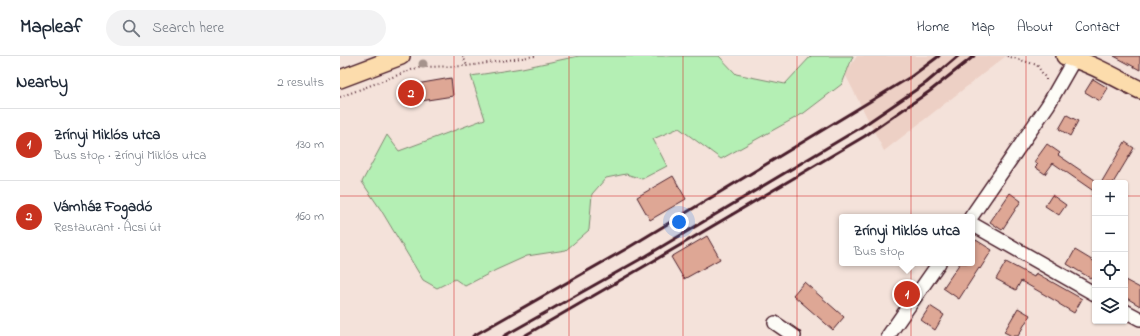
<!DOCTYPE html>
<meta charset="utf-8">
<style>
:root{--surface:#fff;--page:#f2f2f3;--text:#1f2937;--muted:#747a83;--line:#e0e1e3;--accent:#c8321e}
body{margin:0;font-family:"Indie Flower",sans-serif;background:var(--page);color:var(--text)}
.controls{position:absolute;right:12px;bottom:12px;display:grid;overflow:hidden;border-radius:4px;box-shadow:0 1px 3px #0004}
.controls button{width:36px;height:36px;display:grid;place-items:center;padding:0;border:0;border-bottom:1px solid var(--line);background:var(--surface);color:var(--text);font:20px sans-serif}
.you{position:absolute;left:339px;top:166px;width:14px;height:14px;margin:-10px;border:3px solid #fff;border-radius:50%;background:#1a73e8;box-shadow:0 0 0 6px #1a73e833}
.badge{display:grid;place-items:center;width:26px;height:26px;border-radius:50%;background:var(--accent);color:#fff;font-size:13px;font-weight:700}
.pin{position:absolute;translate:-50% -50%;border:2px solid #fff;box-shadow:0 1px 4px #0006}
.popup{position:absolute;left:499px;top:158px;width:136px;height:52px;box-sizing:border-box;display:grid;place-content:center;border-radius:4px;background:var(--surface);filter:drop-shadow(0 1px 3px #0005);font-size:13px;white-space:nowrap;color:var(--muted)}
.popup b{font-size:15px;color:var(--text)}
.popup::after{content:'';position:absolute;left:50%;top:100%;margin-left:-8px;border:8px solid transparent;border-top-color:var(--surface)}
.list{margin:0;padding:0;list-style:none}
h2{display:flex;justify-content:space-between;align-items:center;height:52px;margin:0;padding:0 16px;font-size:17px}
h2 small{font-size:13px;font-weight:400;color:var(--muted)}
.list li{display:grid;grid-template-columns:26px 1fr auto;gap:12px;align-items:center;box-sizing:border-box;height:72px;padding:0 16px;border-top:1px solid var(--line)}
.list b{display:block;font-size:15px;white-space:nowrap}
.list p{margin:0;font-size:13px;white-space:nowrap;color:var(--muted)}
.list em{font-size:13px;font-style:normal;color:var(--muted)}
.icon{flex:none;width:22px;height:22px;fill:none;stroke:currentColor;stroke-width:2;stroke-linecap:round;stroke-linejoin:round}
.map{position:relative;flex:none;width:800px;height:280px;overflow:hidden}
header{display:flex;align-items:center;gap:24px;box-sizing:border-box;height:56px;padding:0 20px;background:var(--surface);border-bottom:1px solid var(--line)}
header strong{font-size:19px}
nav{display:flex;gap:22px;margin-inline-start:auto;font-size:14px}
.search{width:280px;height:36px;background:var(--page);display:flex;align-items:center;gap:10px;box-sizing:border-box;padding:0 14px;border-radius:22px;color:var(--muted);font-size:15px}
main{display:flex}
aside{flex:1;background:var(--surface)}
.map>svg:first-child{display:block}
.built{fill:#edd0c5}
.green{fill:#b4efb4;stroke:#7f8770}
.building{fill:#dea795;stroke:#4a1f2b}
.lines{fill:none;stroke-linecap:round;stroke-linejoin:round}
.minor-casing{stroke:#4a1f2b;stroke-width:16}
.major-casing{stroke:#4a1f2b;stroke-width:20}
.path{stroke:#4a1f2b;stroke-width:2;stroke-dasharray:1 3;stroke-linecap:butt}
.minor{stroke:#fdfcf7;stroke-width:13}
.major{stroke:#fcdcac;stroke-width:17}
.rail{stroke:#4a1f2b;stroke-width:3}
.tree{fill:#a5938c}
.grid{fill:none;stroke:#d62828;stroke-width:1;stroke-opacity:0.55}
</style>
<header>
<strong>Mapleaf</strong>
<div class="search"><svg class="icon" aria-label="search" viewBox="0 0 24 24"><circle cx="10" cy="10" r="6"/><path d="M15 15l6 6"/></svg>Search here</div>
<nav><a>Home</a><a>Map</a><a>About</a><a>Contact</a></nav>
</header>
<main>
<aside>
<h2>Nearby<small>2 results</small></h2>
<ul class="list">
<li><span class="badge">1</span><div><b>Zrínyi Miklós utca</b><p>Bus stop · Zrínyi Miklós utca</p></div><em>130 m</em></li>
<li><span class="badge">2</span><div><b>Vámház Fogadó</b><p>Restaurant · Ácsi út</p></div><em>160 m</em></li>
</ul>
</aside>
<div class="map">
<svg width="800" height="280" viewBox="0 0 800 280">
<rect width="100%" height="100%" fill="#f4e2da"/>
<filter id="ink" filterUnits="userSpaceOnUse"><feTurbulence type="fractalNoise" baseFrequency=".025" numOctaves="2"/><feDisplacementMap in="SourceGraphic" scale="8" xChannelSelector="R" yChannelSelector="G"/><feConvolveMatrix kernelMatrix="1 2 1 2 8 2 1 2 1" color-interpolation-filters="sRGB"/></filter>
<g filter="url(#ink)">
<polygon class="built" points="517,0 666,0 544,95 505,18"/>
<polygon class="green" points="239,0 379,0 396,18 445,28 471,0 513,0 502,28 464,57 381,103 339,72 313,83 327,110 302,123 286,118 266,122 252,138 249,174 226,194 187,200 156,214 125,230 115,223 97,232 83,224 41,154 22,126 47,79 59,95 145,63 131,20 182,12"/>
<g class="building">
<polygon points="774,0 800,0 800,14"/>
<polygon points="111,22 113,40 68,47 65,30"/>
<polygon points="753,23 768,32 760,45 745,36"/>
<polygon points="727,59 738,65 730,80 719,73"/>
<polygon points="785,86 794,92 773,127 761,127"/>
<polygon points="707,88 720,97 718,99 755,124 755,136 713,107 705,118 695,111 698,108 694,106"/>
<polygon points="333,120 346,143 310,164 297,141"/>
<polygon points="670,137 681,145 662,174 650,166"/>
<polygon points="712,139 726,149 719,159 705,150"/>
<polygon points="367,180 380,203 344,223 331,201"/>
<polygon points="636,184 652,194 640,213 639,212 619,243 603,232 620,207 632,207 632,190"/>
<polygon points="735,194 755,206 755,225 727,208"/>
<polygon points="666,206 694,221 696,217 742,243 734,257 719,248 719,247 681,225 676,234 656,223"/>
<polygon points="785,224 800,232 800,250 785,241"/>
<polygon points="464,226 504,261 493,274 453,239"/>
<polygon points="590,250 604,259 595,274 581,264"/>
<polygon points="678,252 690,259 678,280 672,280 664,276"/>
</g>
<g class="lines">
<g class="minor-casing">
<g id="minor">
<polyline points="631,161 708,49 736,0"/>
<polyline points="632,168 755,238"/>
<polyline points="785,255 800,263"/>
<polyline points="435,267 454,280"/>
<polyline points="548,280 599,207"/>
</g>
</g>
<g class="major-casing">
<g id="major">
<path d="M725,0C751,7 776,22 800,34"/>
<polyline points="0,23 61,0"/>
</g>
</g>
<g class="path">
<polyline points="123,0 127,10"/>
<polyline points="667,0 697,9 706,23 706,26"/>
<polyline points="0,41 79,11 127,10 195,0"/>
</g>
<use href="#minor" class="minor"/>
<use href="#major" class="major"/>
<g class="rail">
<polyline points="133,280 286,193 572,20 599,0"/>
<polyline points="164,280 306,200 520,72 586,27 618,0"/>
<polyline points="184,280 310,207 525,80 590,35 634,0"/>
</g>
</g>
<circle class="tree" cx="83" cy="8" r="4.5"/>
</g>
<path class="grid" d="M114,0V280M229,0V280M343,0V280M457,0V280M571,0V280M686,0V280M0,140H755M785,140H800"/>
</svg>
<div class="controls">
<button>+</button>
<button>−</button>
<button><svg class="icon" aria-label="locate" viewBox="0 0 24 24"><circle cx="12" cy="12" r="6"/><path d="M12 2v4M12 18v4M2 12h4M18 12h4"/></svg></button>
<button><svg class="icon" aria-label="layers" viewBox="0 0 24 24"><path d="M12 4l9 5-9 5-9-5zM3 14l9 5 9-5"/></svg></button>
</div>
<div class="you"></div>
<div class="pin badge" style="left:567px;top:238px">1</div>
<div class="popup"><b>Zrínyi Miklós utca</b>Bus stop</div>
<div class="pin badge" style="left:71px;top:37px">2</div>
</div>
</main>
